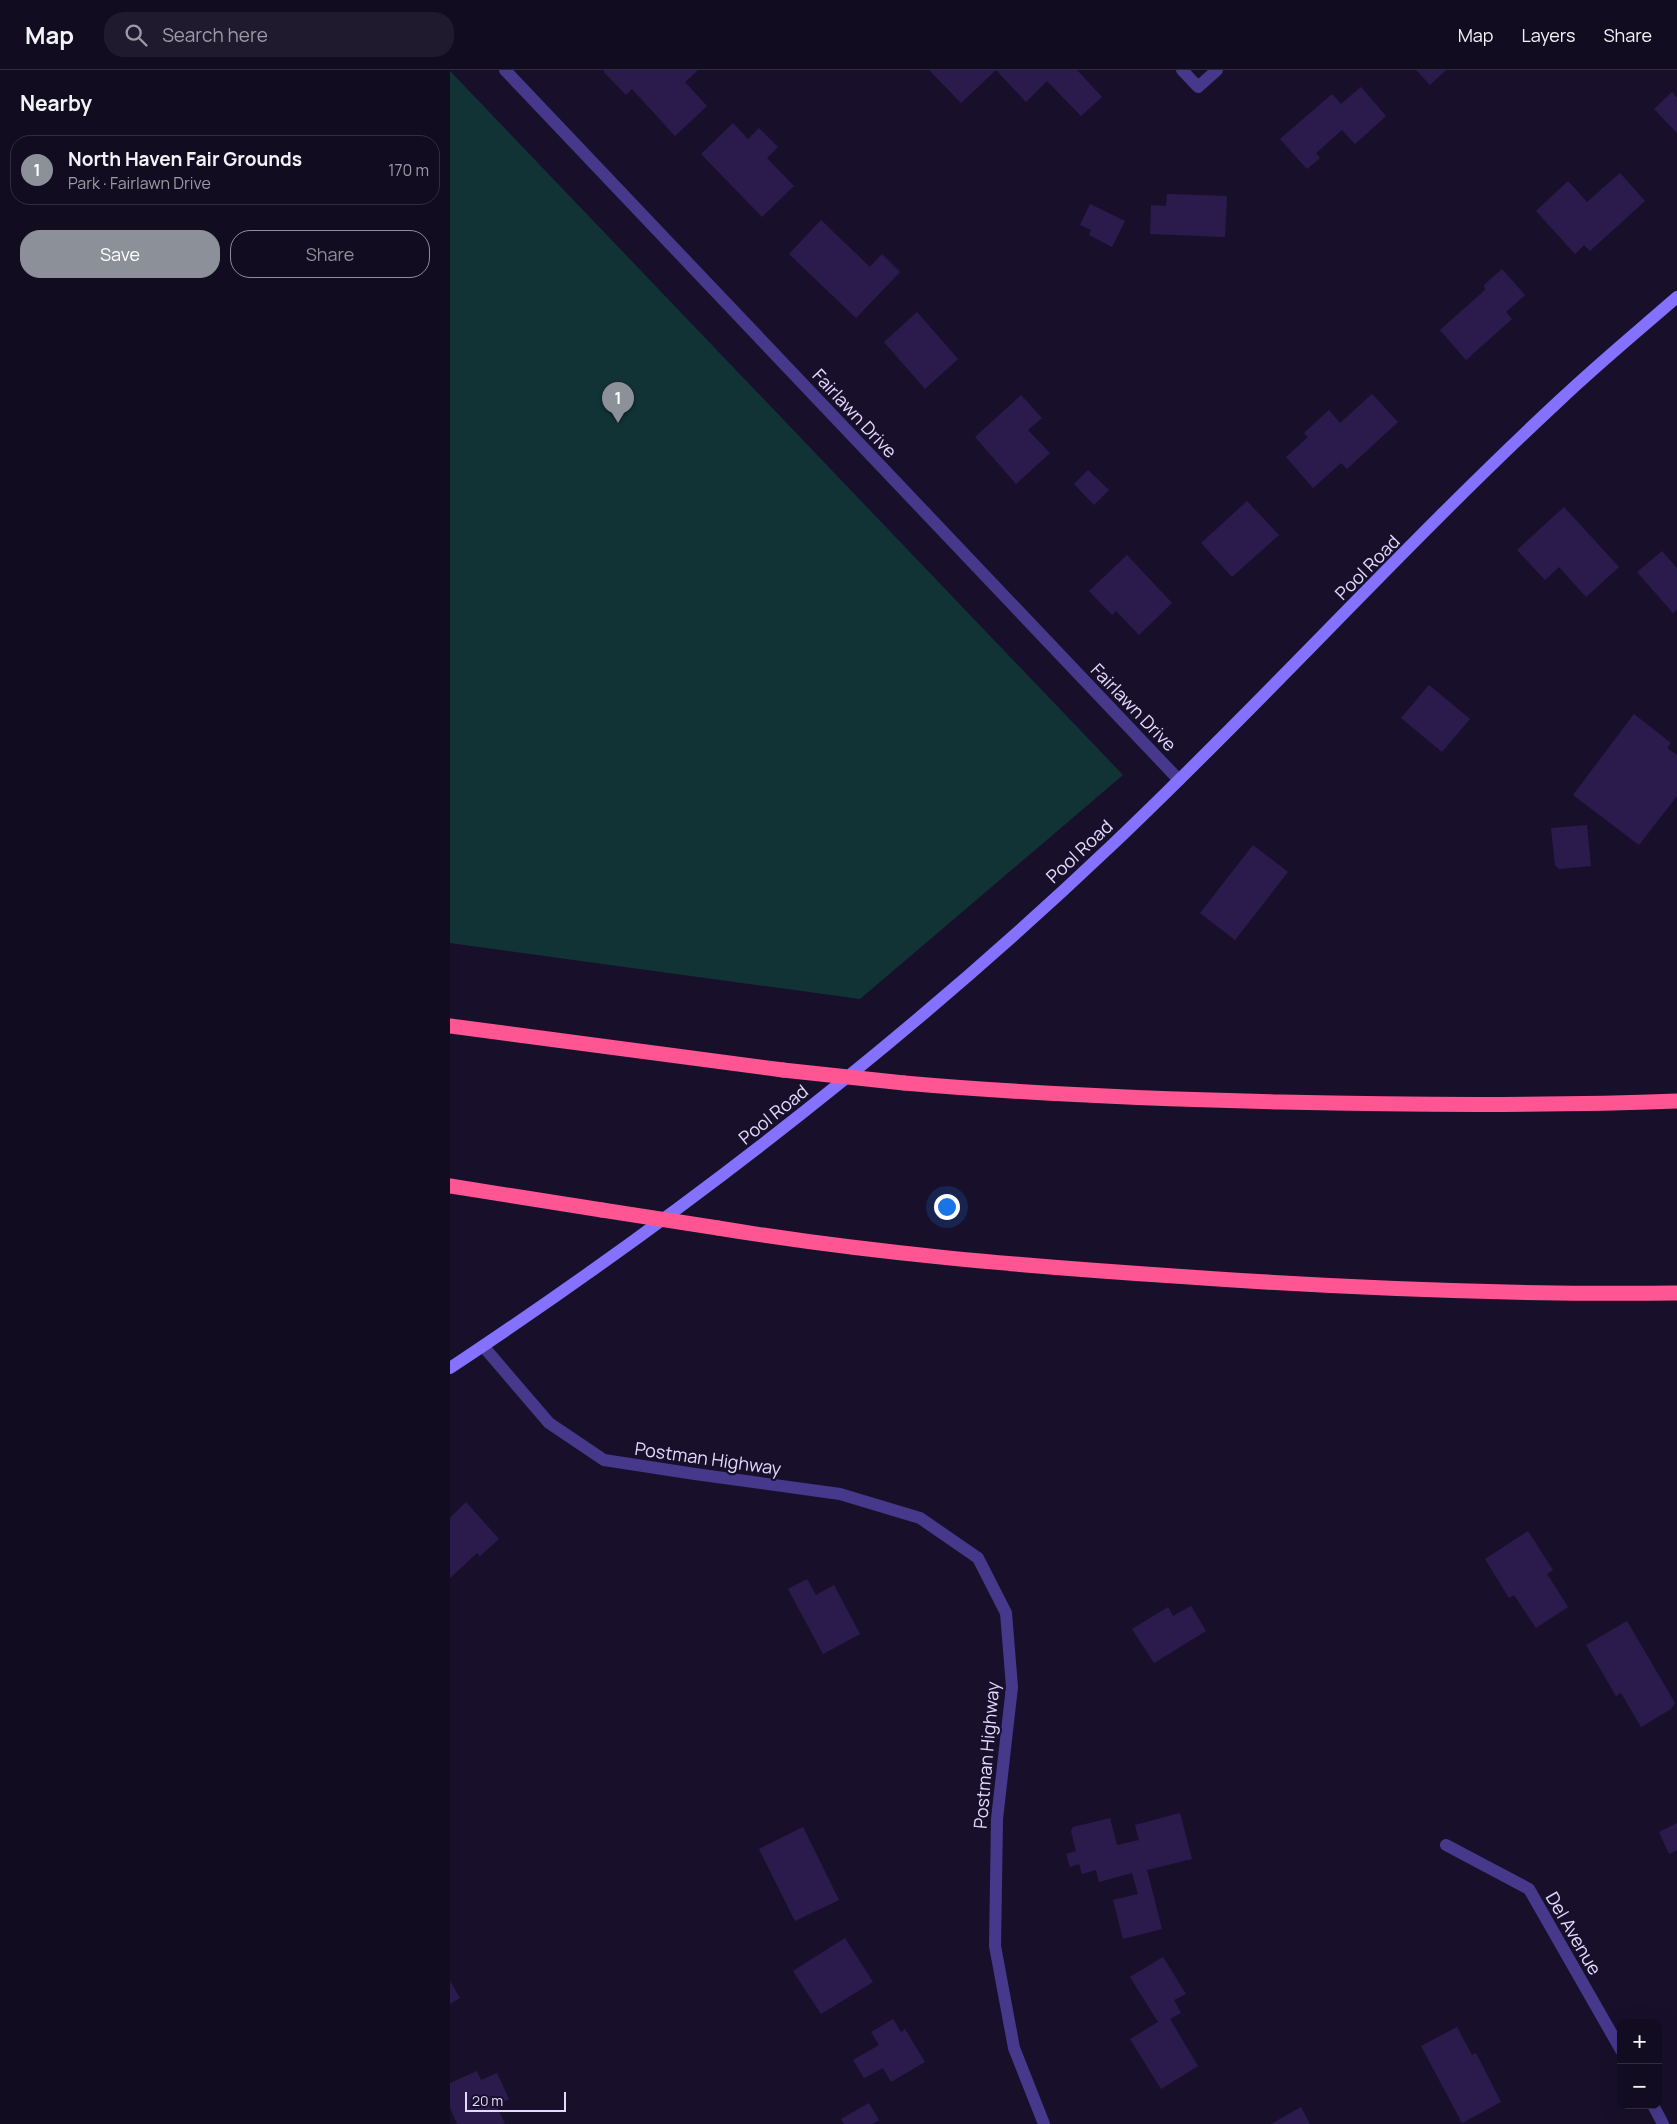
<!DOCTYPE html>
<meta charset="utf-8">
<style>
:root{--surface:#120c20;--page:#1f1a2d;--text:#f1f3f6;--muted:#9c9ba5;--line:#312c3e;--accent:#8c9099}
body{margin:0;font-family:Manrope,sans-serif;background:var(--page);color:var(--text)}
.controls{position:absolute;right:15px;bottom:15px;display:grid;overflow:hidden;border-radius:10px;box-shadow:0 5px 20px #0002}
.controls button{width:45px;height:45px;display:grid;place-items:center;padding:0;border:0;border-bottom:1px solid var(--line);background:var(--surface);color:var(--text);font:25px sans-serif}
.scale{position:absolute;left:15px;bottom:12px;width:101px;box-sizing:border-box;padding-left:5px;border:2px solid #e3daff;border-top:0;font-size:14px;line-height:18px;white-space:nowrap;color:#e3daff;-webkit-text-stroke:4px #18102b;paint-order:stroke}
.you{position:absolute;left:496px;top:1136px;width:18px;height:18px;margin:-12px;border:4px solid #fff;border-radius:50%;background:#1a73e8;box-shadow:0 0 0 8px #1a73e833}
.badge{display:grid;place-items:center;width:32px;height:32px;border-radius:50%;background:var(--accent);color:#fff;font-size:16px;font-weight:700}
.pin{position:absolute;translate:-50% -41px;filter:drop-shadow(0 1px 2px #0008)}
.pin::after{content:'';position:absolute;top:26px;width:18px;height:15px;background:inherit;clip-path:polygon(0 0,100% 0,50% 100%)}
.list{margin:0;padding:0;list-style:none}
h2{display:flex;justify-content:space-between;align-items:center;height:65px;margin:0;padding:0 20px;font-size:21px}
h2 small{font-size:16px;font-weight:400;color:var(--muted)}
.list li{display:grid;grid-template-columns:32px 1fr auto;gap:15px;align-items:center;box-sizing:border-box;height:70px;margin:0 10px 10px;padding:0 10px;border:1px solid var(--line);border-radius:20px}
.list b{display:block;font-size:19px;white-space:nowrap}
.list p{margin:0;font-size:16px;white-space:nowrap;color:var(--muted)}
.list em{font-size:16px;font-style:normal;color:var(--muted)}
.actions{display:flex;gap:10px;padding:15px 20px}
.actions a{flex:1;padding:11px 0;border:1px solid var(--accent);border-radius:20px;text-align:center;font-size:18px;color:var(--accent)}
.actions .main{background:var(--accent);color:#fff}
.icon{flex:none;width:28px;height:28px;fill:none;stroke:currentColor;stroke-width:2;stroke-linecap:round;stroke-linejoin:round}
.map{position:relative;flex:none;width:1227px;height:2054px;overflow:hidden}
header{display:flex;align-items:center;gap:30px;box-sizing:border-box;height:70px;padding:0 25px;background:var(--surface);border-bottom:1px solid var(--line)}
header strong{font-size:24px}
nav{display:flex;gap:28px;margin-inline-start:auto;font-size:18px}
.search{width:350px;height:45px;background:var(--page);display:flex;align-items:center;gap:12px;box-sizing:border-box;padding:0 18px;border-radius:20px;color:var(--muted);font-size:19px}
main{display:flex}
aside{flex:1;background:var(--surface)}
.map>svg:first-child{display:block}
.green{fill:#123336}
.building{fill:#2b1b4d}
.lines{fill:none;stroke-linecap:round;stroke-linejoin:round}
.street{stroke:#46398c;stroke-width:12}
.secondary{stroke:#8571ff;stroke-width:12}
.highway{stroke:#ff5593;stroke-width:15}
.highway-bridge{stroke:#ff5593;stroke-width:15}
.labels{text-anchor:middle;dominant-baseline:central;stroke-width:4.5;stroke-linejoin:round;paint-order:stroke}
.street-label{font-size:18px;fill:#e3daff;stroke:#18102b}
</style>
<header>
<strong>Map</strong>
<div class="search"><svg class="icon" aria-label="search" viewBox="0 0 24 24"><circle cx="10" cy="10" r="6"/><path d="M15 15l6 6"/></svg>Search here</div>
<nav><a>Map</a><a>Layers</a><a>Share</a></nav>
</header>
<main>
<aside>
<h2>Nearby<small></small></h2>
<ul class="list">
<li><span class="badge">1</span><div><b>North Haven Fair Grounds</b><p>Park · Fairlawn Drive</p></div><em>170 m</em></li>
</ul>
<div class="actions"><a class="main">Save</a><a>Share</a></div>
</aside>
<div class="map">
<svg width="1227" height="2054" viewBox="0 0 1227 2054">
<rect width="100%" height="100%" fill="#18102b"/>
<polygon class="green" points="0,1 673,705 410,929 0,873"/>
<g class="building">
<polygon points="155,0 248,0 235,12 257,36 225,66 182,19 176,25 153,1"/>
<polygon points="479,0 627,0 652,27 631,46 597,11 576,32 546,0 511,33"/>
<polygon points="966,0 996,0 980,15"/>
<polygon points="911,17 936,46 905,74 892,60 866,83 870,88 857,99 830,69 882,24 891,34"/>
<polygon points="1222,22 1227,28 1227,63 1204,39"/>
<polygon points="283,53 298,69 309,58 328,77 317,88 344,116 312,147 251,84"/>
<polygon points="1170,103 1195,131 1140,181 1134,175 1125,184 1086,141 1118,111 1137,132"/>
<polygon points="717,124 777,126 775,167 700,164 701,135 716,136"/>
<polygon points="640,134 675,151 662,177 639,165 641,160 630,155"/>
<polygon points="371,150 420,197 432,184 450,202 406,248 339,184"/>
<polygon points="1052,199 1075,225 1056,242 1062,249 1016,290 990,260 1035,220 1034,215"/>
<polygon points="467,242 508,289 475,319 434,272"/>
<polygon points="922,324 948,352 897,399 891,393 863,418 836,387 858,367 854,363 879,340 890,353"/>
<polygon points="571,325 592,348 578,360 600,383 566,414 525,367"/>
<polygon points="638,400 659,420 644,435 624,414"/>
<polygon points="797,431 829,465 782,507 751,473"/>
<polygon points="1114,437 1169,497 1136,527 1109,497 1095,510 1067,480"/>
<polygon points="1212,481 1227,498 1227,539 1223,543 1187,502"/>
<polygon points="677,485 722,533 689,565 666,541 662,545 639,521"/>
<polygon points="979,615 1020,649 992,682 951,648"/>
<polygon points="1184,644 1221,673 1217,678 1227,685 1227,726 1189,775 1123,725"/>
<polygon points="1137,755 1141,796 1109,799 1105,795 1101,758"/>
<polygon points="803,775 838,802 785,870 750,843"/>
<polygon points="16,1432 49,1469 30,1486 27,1483 0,1508 0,1448"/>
<polygon points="1078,1461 1103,1500 1097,1504 1118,1537 1086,1558 1064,1525 1059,1528 1035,1489"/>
<polygon points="357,1509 366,1525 384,1515 410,1564 373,1584 338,1519"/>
<polygon points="741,1536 756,1561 704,1593 682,1559 718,1537 723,1546"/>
<polygon points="1177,1551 1225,1633 1221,1639 1191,1657 1171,1623 1166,1626 1136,1575"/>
<polygon points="730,1743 742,1789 697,1800 712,1859 673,1869 663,1830 688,1824 682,1803 649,1812 646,1800 632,1804 629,1794 620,1797 616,1784 626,1781 621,1761 623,1757 660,1748 667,1775 689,1770 685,1755"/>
<polygon points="1227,1753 1227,1780 1219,1784 1209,1762"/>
<polygon points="353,1757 389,1830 345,1851 309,1779"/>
<polygon points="395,1868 423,1912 371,1944 343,1901"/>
<polygon points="713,1887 736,1924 724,1930 731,1943 720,1949 748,1996 711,2019 680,1969 708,1952 680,1907"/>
<polygon points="0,1911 10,1928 0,1934"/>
<polygon points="443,1949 451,1962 455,1959 475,1992 441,2012 433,1998 414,2008 403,1990 429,1975 421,1962"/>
<polygon points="1007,1957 1022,1985 1026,1983 1051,2032 1012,2053 971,1976"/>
<polygon points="27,2001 31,2010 47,2003 59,2029 46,2035 55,2054 7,2054 0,2038 0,2013"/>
<polygon points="419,2033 429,2050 422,2054 394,2054 391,2049"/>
<polygon points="851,2037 860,2054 821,2054"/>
</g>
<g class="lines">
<g class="street">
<polyline points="55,0 729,710"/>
<polyline points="732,0 748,17 767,0"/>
<polyline points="33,1276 99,1353 154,1390 245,1404 390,1424 470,1448 528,1488 556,1543 562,1617 547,1749 545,1876 564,1978 594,2054"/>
<polyline points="996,1775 1079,1819 1171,1980"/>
<polyline points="1203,2035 1213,2054"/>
</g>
<path class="secondary" d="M0,1298C235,1142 458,969 662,775C815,630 956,473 1110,330C1148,294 1188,261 1227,227"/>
<g class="highway">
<polyline points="0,956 333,1000"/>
<path d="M454,1013C579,1024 705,1029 831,1032C963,1035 1095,1036 1227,1031"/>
<polyline points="0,1116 152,1140"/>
<path d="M268,1158C419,1183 572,1196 724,1206C892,1218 1059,1225 1227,1223"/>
</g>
<g class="highway-bridge">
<polyline points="333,1000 454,1013"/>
<polyline points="152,1140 268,1158"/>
</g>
</g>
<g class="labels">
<g class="street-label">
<text transform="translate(405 343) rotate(47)">Fairlawn Drive</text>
<text transform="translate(917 497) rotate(-45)">Pool Road</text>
<text transform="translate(684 637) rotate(46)">Fairlawn Drive</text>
<text transform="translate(629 781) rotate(-43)">Pool Road</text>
<text transform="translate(323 1044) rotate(-39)">Pool Road</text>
<text transform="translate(258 1388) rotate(8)">Postman Highway</text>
<text transform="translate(536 1685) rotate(-85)">Postman Highway</text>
<text transform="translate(1124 1863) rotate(60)">Del Avenue</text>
</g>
</g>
</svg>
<div class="controls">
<button>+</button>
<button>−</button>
</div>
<div class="scale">20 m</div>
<div class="you"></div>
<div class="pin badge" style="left:168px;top:353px">1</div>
</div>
</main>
